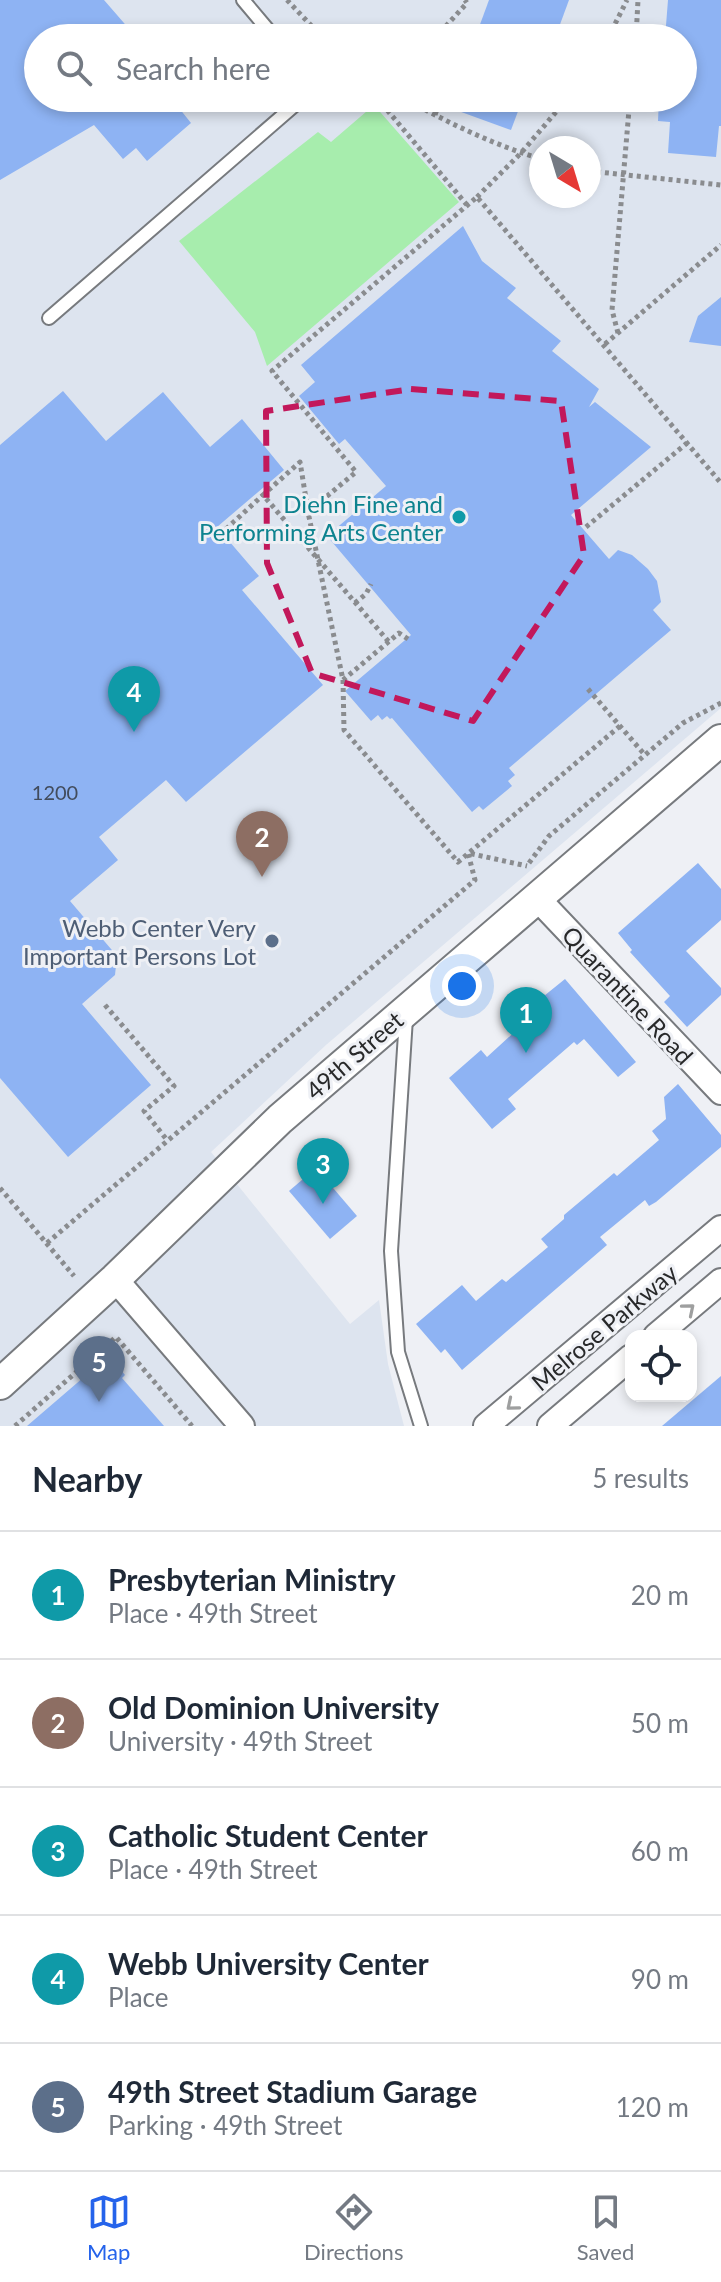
<!DOCTYPE html>
<meta charset="utf-8">
<style>
:root{--surface:#fff;--page:#f2f2f3;--text:#1f2937;--muted:#747a83;--line:#e0e1e3;--accent:#2563eb}
body{margin:0;font-family:Lato,sans-serif;background:var(--page);color:var(--text)}
.controls{position:absolute;right:24px;bottom:24px;display:grid;overflow:hidden;border-radius:16px;box-shadow:0 4px 12px #0003}
.controls button{width:72px;height:72px;display:grid;place-items:center;padding:0;border:0;border-bottom:2px solid var(--line);background:var(--surface);color:var(--text);font:40px sans-serif}
.compass{position:absolute;left:529px;top:136px;width:72px;height:72px;border-radius:50%;background:var(--surface);box-shadow:0 4px 12px #0003;rotate:142deg}
.you{position:absolute;left:462px;top:986px;width:28px;height:28px;margin:-20px;border:6px solid #fff;border-radius:50%;background:#1a73e8;box-shadow:0 0 0 12px #1a73e833}
.badge{display:grid;place-items:center;width:52px;height:52px;border-radius:50%;background:var(--accent);color:#fff;font-size:26px;font-weight:700}
.pin{position:absolute;translate:-50% -66px;filter:drop-shadow(0 2px 4px #0008)}
.pin::after{content:'';position:absolute;top:42px;width:28px;height:24px;background:inherit;clip-path:polygon(0 0,100% 0,50% 100%)}
.list{margin:0;padding:0;list-style:none}
h2{display:flex;justify-content:space-between;align-items:center;height:104px;margin:0;padding:0 32px;font-size:34px}
h2 small{font-size:26px;font-weight:400;color:var(--muted)}
.list li{display:grid;grid-template-columns:52px 1fr auto;gap:24px;align-items:center;box-sizing:border-box;height:128px;padding:0 32px;border-top:2px solid var(--line)}
.list b{display:block;font-size:30px;white-space:nowrap}
.list p{margin:0;font-size:26px;white-space:nowrap;color:var(--muted)}
.list em{font-size:26px;font-style:normal;color:var(--muted)}
.icon{flex:none;width:44px;height:44px;fill:none;stroke:currentColor;stroke-width:2;stroke-linecap:round;stroke-linejoin:round}
.map{position:relative;flex:none;width:721px;height:1426px;overflow:hidden}
.search{position:absolute;background:var(--surface);box-shadow:0 4px 12px #0003;left:24px;right:24px;top:24px;height:88px;display:flex;align-items:center;gap:20px;box-sizing:border-box;padding:0 28px;border-radius:44px;color:var(--muted);font-size:30px}
.sheet{height:744px;background:var(--surface)}
nav{display:flex;justify-content:space-around;align-items:center;box-sizing:border-box;height:112px;border-top:2px solid var(--line);background:var(--surface);font-size:22px;color:var(--muted)}
nav a{display:grid;justify-items:center;gap:4px}
nav .on{color:var(--accent)}
.map>svg:first-child{display:block}
.built{fill:#dde4ef;fill-rule:evenodd}
.green{fill:#a7edad}
.building{fill:#8eb3f3}
.lines{fill:none;stroke-linecap:round;stroke-linejoin:round}
.service-casing{stroke:#777a7e;stroke-width:16}
.minor-casing{stroke:#777a7e;stroke-width:28}
.tertiary-casing{stroke:#777a7e;stroke-width:34}
.path{stroke:#8a8c8f;stroke-width:5;stroke-dasharray:4 4;stroke-linecap:butt}
.service{stroke:#fff;stroke-width:12}
.minor{stroke:#fff;stroke-width:24}
.tertiary{stroke:#fff;stroke-width:30}
.oneway{stroke:#9e9f9f}
.marked{fill:none;stroke:#c2185b;stroke-width:6;stroke-dasharray:16 10;stroke-linejoin:round}
.culture-dot{fill:#0f9aa8;stroke:#eef0f5;stroke-width:3}
.service-dot{fill:#5c6f8a;stroke:#eef0f5;stroke-width:3}
.labels{text-anchor:middle;dominant-baseline:central;stroke-width:6;stroke-linejoin:round;paint-order:stroke}
.number-label{font-size:20px;fill:#424c5c}
.culture-label{font-size:24px;fill:#0d838f;stroke:#eef0f5;text-anchor:end}
.service-label{font-size:24px;fill:#4e5e75;stroke:#eef0f5;text-anchor:end}
.street-label{font-size:24px;fill:#28292a;stroke:#eef0f5}
</style>
<div class="map">
<svg width="721" height="1426" viewBox="0 0 721 1426">
<rect width="100%" height="100%" fill="#eef0f5"/>
<path class="built" d="M0,0H721V708L326,1045L211,1152L350,1324L379,1300L388,1364L404,1426H0ZM38,38H683V98H38ZM541,148H589V196H541Z"/>
<polygon class="green" points="374,105 459,202 267,366 255,332 179,241 318,132 331,142"/>
<g class="building">
<polygon points="0,0 104,0 137,38 38,38 38,98 171,98 191,123 147,161 136,148 123,159 94,125 0,180"/>
<polygon points="489,0 569,0 555,38 475,38"/>
<polygon points="668,0 721,0 721,126 719,126 716,157 668,153 670,122 658,121 659,98 683,98 683,38 665,38"/>
<polygon points="432,98 523,98 511,130 431,101"/>
<polygon points="463,226 482,261 516,288 507,298 561,341 552,351 599,389 589,407 595,402 651,447 571,515 609,559 618,550 632,555 648,569 657,581 661,602 653,610 671,630 509,768 515,775 508,781 512,786 483,810 479,806 472,812 392,718 390,719 387,716 382,720 378,715 371,721 345,691 411,635 327,536 386,486 345,439 339,444 299,396 315,382 301,365"/>
<polygon points="721,297 721,346 689,342 698,316"/>
<polygon points="63,391 106,441 163,392 210,447 242,419 284,470 217,527 259,576 242,590 323,685 186,802 166,780 99,837 118,860 70,901 117,956 115,975 82,1004 151,1085 68,1157 0,1078 0,445"/>
<polygon points="698,863 721,889 721,920 686,951 721,988 721,995 687,1027 664,1002 670,996 630,952 632,950 618,933"/>
<polygon points="565,979 636,1062 618,1077 584,1039 577,1045 574,1042 508,1099 516,1109 492,1129 449,1078 481,1050 487,1057 543,1006 539,1000"/>
<polygon points="678,1084 721,1135 721,1147 656,1202 649,1206 645,1200 600,1237 607,1245 462,1370 445,1349 441,1353 416,1324 462,1285 476,1301 502,1279 506,1282 548,1247 541,1239 564,1219 564,1215 614,1173 617,1176 659,1140 652,1131 666,1119 664,1097"/>
<polygon points="316,1168 357,1216 330,1239 289,1191"/>
<polygon points="106,1352 125,1375 122,1378 164,1426 27,1426 84,1377 82,1373"/>
<polygon points="721,1376 721,1426 662,1426"/>
</g>
<g class="lines">
<g class="service-casing">
<g id="service">
<polyline points="243,0 275,38"/>
<polyline points="49,318 303,98"/>
<polyline points="406,1018 391,1251 398,1352 421,1426"/>
</g>
</g>
<g class="minor-casing">
<g id="minor">
<polyline points="536,897 721,1092"/>
<polyline points="115,1279 242,1426"/>
<polyline points="656,1336 721,1281"/>
<polyline points="486,1426 721,1228"/>
<polyline points="550,1426 631,1357"/>
</g>
</g>
<g class="tertiary-casing">
<polyline id="tertiary" points="0,1384 115,1279 280,1119 721,740"/>
</g>
<g class="path">
<polyline points="287,0 323,38"/>
<polyline points="435,38 467,3 465,0"/>
<polyline points="608,38 627,0"/>
<polyline points="636,38 638,0"/>
<polyline points="377,98 467,205"/>
<path d="M404,98C446,122 494,145 541,159"/>
<polyline points="435,115 441,98"/>
<polyline points="589,171 721,185"/>
<polyline points="477,197 521,153 568,98"/>
<polyline points="618,333 612,310 630,98"/>
<polyline points="605,344 721,245"/>
<polyline points="308,511 300,462 263,495 389,642"/>
<polyline points="586,527 687,443"/>
<polyline points="226,529 263,495"/>
<polyline points="355,603 366,594 371,584"/>
<polyline points="343,680 399,633 408,639"/>
<polyline points="588,689 645,755"/>
<polyline points="620,726 458,862 344,730 343,680 308,512 356,472 272,371 477,197 721,483"/>
<polyline points="529,863 549,836 683,723 721,703"/>
<polyline points="105,1005 174,1086 144,1111 167,1140"/>
<polyline points="0,1188 74,1276"/>
<polyline points="47,1243 475,880 468,853 527,866"/>
<polyline points="15,1426 116,1337 192,1426"/>
</g>
<use href="#service" class="service"/>
<use href="#minor" class="minor"/>
<use href="#tertiary" class="tertiary"/>
</g>
<defs><path id="oneway-chevron" d="M-2-3.5L2.5 0L-2 3.5" fill="none" stroke-width="1.6" stroke-linecap="round" stroke-linejoin="round" transform="scale(2)"/></defs>
<g class="oneway">
<use href="#oneway-chevron" transform="translate(689 1309) rotate(-40)"/>
<use href="#oneway-chevron" transform="translate(512 1405) rotate(140)"/>
</g>
<path class="marked" d="M411,389L561,401L584,555L473,721L312,673L267,563L266,411Z"/>
<circle class="culture-dot" cx="459" cy="517" r="8"/>
<circle class="service-dot" cx="272" cy="941" r="8"/>
<g class="labels">
<g class="number-label">
<text x="55" y="792">1200</text>
</g>
<g class="culture-label">
<text x="443" y="503">Diehn Fine and<tspan x="443" dy="28">Performing Arts Center</tspan></text>
</g>
<g class="service-label">
<text x="256" y="927">Webb Center Very<tspan x="256" dy="28">Important Persons Lot</tspan></text>
</g>
<g class="street-label">
<text transform="translate(628 995) rotate(47)">Quarantine Road</text>
<text transform="translate(354 1055) rotate(-41)">49th Street</text>
<text transform="translate(604 1327) rotate(-40)">Melrose Parkway</text>
</g>
</g>
</svg>
<div class="controls">
<button><svg class="icon" aria-label="locate" viewBox="0 0 24 24"><circle cx="12" cy="12" r="6"/><path d="M12 2v4M12 18v4M2 12h4M18 12h4"/></svg></button>
</div>
<svg class="compass" viewBox="-18 -18 36 36"><path d="M0-13l5 13h-10z" fill="#e53935"/><path d="M0 13l5-13h-10z" fill="#747a83"/></svg>
<div class="you"></div>
<div class="pin badge" style="left:526px;top:1053px;background:#0f9aa8">1</div>
<div class="pin badge" style="left:262px;top:877px;background:#8d6e63">2</div>
<div class="pin badge" style="left:323px;top:1204px;background:#0f9aa8">3</div>
<div class="pin badge" style="left:134px;top:732px;background:#0f9aa8">4</div>
<div class="pin badge" style="left:99px;top:1402px;background:#5c6f8a">5</div>
<div class="search"><svg class="icon" aria-label="search" viewBox="0 0 24 24"><circle cx="10" cy="10" r="6"/><path d="M15 15l6 6"/></svg>Search here</div>
</div>
<section class="sheet">
<h2>Nearby<small>5 results</small></h2>
<ul class="list">
<li><span class="badge" style="background:#0f9aa8">1</span><div><b>Presbyterian Ministry</b><p>Place · 49th Street</p></div><em>20 m</em></li>
<li><span class="badge" style="background:#8d6e63">2</span><div><b>Old Dominion University</b><p>University · 49th Street</p></div><em>50 m</em></li>
<li><span class="badge" style="background:#0f9aa8">3</span><div><b>Catholic Student Center</b><p>Place · 49th Street</p></div><em>60 m</em></li>
<li><span class="badge" style="background:#0f9aa8">4</span><div><b>Webb University Center</b><p>Place</p></div><em>90 m</em></li>
<li><span class="badge" style="background:#5c6f8a">5</span><div><b>49th Street Stadium Garage</b><p>Parking · 49th Street</p></div><em>120 m</em></li>
</ul>
</section>
<nav>
<a class="on"><svg class="icon" aria-label="map" viewBox="0 0 24 24"><path d="M3 6l6-2 6 2 6-2v14l-6 2-6-2-6 2zM9 4v14M15 6v14"/></svg>Map</a>
<a><svg class="icon" aria-label="directions" viewBox="0 0 24 24"><path d="M12 3l9 9-9 9-9-9zM9 14v-3h6M13 9l2 2-2 2"/></svg>Directions</a>
<a><svg class="icon" aria-label="saved" viewBox="0 0 24 24"><path d="M7 4h10v16l-5-4-5 4z"/></svg>Saved</a>
</nav>
